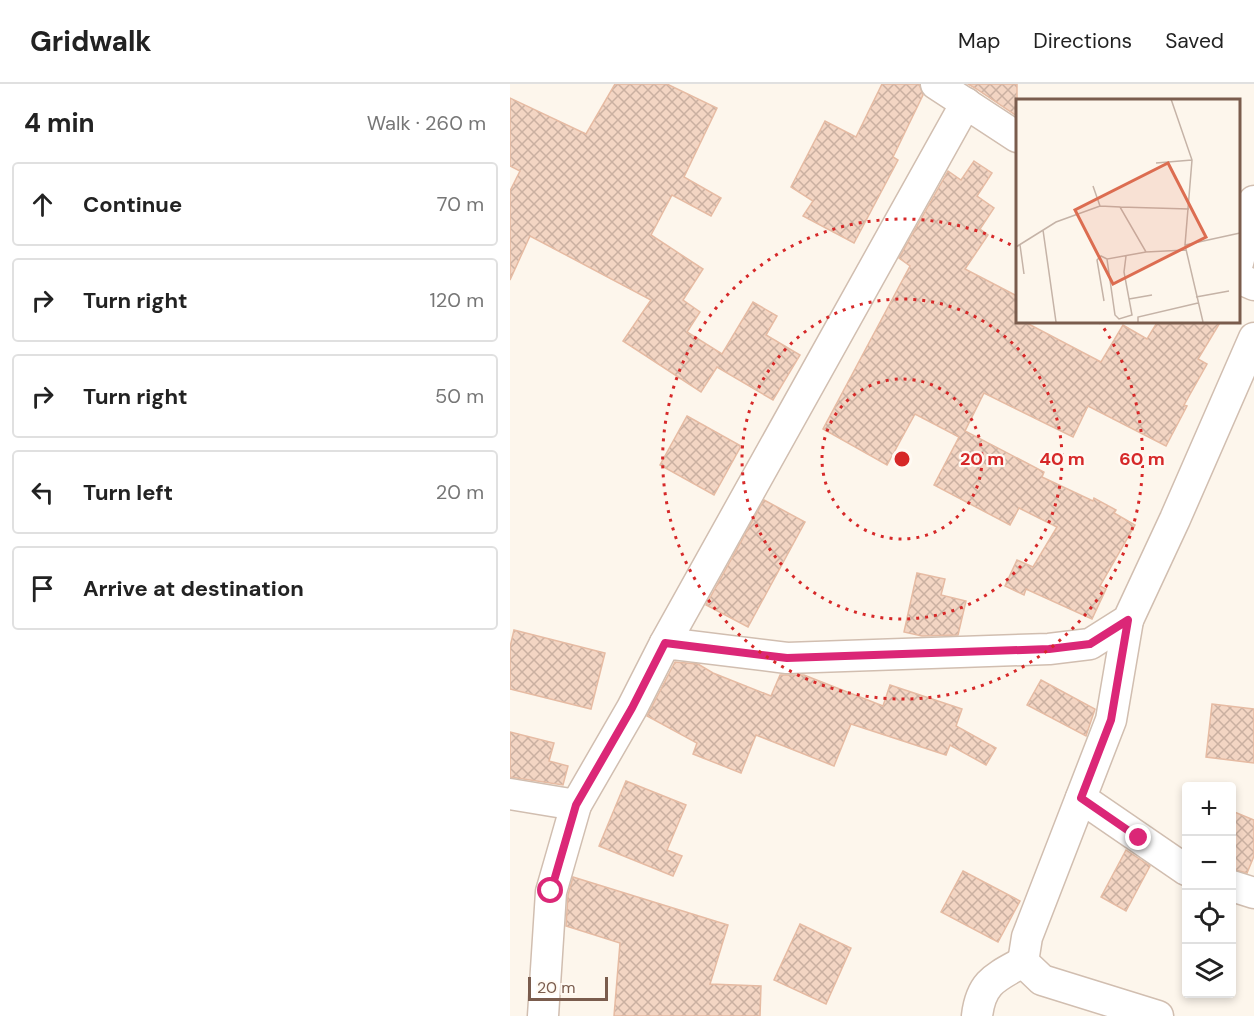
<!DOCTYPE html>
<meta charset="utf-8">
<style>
:root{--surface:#fff;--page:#f6f6f6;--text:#222;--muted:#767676;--line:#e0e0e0}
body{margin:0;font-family:"DM Sans",sans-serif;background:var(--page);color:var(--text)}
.controls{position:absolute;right:18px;bottom:18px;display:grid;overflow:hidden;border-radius:6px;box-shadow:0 3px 9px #0003}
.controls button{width:54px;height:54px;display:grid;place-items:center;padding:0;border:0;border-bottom:2px solid var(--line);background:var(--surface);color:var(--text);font:30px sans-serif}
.scale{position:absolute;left:18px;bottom:15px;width:80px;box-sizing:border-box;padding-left:6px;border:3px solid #7a5c4d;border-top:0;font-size:16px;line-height:21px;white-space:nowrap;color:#7a5c4d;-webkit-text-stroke:4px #fffaf3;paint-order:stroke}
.stop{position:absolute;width:18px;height:18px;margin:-14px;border:4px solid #db2777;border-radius:50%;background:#fff}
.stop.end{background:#db2777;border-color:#fff;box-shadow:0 2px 6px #0008}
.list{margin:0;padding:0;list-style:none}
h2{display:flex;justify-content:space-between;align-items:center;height:78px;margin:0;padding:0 24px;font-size:26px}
h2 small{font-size:20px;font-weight:400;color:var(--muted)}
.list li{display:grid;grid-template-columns:39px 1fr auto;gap:18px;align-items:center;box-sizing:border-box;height:84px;margin:0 12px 12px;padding:0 12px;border:2px solid var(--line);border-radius:6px}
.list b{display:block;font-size:22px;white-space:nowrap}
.list em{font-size:20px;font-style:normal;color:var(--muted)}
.icon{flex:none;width:33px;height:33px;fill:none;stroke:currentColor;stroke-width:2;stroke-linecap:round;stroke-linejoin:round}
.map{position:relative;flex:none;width:744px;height:932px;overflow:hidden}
header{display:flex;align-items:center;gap:36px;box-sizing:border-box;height:84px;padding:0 30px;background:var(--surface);border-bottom:2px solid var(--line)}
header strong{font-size:28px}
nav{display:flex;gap:33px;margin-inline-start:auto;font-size:21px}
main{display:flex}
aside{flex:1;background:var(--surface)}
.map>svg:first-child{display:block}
.building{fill:url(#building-cross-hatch);stroke:#e6bba3;stroke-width:1.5}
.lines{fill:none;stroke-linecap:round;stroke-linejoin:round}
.street-casing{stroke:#d1beb0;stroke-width:33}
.street{stroke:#fff;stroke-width:30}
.route{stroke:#db2777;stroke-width:8}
.ring{fill:none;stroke:#d62828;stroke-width:3;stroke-dasharray:3 6}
.inset-road{fill:none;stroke:#c5b3a7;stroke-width:1.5}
.view{fill:#dc6d51;fill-opacity:0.15;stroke:#dc6d51;stroke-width:3}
.inset-edge{fill:none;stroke:#7a5c4d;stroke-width:3}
.centre{fill:#d62828;stroke:#fffaf3;stroke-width:3}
.ring-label{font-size:18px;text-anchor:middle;font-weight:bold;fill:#d62828;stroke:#fffaf3;stroke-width:4.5;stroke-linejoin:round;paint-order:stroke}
</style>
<header>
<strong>Gridwalk</strong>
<nav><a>Map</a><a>Directions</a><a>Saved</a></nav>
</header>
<main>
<aside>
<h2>4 min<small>Walk · 260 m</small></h2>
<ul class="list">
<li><svg class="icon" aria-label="ahead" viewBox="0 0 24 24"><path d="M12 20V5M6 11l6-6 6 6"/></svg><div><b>Continue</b></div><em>70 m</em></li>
<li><svg class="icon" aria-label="right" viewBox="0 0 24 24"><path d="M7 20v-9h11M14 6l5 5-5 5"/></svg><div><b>Turn right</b></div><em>120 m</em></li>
<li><svg class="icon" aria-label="right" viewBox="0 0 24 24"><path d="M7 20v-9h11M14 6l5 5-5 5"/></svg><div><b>Turn right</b></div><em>50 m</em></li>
<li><svg class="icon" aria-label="left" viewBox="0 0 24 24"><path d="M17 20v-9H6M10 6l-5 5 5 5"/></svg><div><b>Turn left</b></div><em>20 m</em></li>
<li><svg class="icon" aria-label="arrive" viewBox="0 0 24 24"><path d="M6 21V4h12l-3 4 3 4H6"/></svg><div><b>Arrive at destination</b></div></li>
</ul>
</aside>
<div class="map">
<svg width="744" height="932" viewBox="0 0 744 932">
<defs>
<pattern id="building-cross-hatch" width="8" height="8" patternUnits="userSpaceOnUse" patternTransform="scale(1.5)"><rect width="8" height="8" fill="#f3d5c3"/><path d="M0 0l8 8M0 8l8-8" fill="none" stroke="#cab0a1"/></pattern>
</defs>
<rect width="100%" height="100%" fill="#fdf6ec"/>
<g class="building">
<polygon points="105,0 157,0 207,24 174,93 211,114 201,132 162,111 141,151 193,185 173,216 190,228 177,248 212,270 243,218 267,232 256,251 290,271 263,316 207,283 191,308 113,257 141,216 20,152 0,196 0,107 10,87 0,82 0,14 76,50"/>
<polygon points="372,0 409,0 413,11 383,73 388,76 344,159 293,132 303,117 281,103 315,37 346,53"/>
<polygon points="458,0 507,0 507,32 465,4"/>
<polygon points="464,77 482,89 467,112 484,124 470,145 478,151 455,185 507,212 507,237 513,237 591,278 613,241 637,255 648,237 711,237 688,275 697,280 674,321 677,322 656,362 578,322 563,353 474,309 455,347 534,388 532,393 583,417 584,414 606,426 604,429 625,441 590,502 596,505 582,535 516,505 514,511 495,502 507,476 523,483 547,443 509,424 500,441 424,401 449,353 405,330 377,381 313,345 400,182 389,174 438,87 451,96"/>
<polygon points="177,332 231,362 204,411 150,381"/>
<polygon points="254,416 295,438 238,543 196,521"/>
<polygon points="407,489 435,495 431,511 456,517 448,551 412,552 394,548"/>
<polygon points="4,546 95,569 81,625 0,605 0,563"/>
<polygon points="165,578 188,580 203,589 261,612 270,591 294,591 373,622 380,601 452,625 446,642 486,664 476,681 440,661 436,671 341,640 324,682 246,651 231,689 183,670 187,659 137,632"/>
<polygon points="531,596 585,625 576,652 517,621"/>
<polygon points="702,620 744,625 744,679 696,673"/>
<polygon points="0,648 44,659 39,677 58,682 53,701 0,693"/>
<polygon points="116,697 176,721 157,766 172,772 163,792 89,762"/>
<polygon points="722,727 744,736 744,772 737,789 722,785"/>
<polygon points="616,766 640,782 616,827 591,813"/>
<polygon points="453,787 510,817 488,858 431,828"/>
<polygon points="63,793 218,841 200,900 251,902 250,932 104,932 110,859 56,842 58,811"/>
<polygon points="290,840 341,864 316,920 264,896"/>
</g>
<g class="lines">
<g class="street-casing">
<g id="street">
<polyline points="426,0 507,53"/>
<polyline points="728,179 744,117"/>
<polyline points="728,194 744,201"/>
<polyline points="618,536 601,636 517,853 513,878 532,896 648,932"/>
<polyline points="155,559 456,19"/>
<polyline points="0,710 66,721"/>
<polyline points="571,714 676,786"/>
<polyline points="722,802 744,809"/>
<polyline points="33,932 41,808 66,721 122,624 155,559 277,574 539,565 580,560 618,536 665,435 744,254"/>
<path d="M467,932C471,898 486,893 513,878"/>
</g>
</g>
<use href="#street" class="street"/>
</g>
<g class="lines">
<polyline class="route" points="41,807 66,721 122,624 155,559 277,574 539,565 580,560 618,536 601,636 571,714 629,754"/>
</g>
<g class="ring">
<circle cx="392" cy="375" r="80"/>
<circle cx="392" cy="375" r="160"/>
<path d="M589 237A240 240 0 1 1 507 164"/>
</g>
<g transform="translate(506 15)">
<rect width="224" height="224" fill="#fdf6ec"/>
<path class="inset-road" d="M155,0L176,61L169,146L187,223M140,64L176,61M77,87L84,107M104,108L173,110M27,131L40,223M4,146L8,175M169,146L224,134M0,148L40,123L84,107L104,108L130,153L170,151M110,157L108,173L116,216L103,220L99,216L91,160L130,153M180,198L213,192M113,200L136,196M88,202L81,161L85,157L91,160M122,223V218L182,204"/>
<path class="view" d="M152,64L190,138L97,185L59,111Z"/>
<rect width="224" height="224" class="inset-edge"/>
</g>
<circle cx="392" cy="375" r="9" class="centre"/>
<g class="ring-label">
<text x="472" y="381">20 m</text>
<text x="552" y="381">40 m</text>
<text x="632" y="381">60 m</text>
</g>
</svg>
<div class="controls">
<button>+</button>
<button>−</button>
<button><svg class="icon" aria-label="locate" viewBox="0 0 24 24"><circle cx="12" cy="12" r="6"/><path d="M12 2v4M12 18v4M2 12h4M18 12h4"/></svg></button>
<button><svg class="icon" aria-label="layers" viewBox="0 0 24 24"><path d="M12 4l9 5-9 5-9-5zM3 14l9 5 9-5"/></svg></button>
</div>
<div class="scale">20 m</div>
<div class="stop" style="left:41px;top:807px"></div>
<div class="stop end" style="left:629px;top:754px"></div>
</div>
</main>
